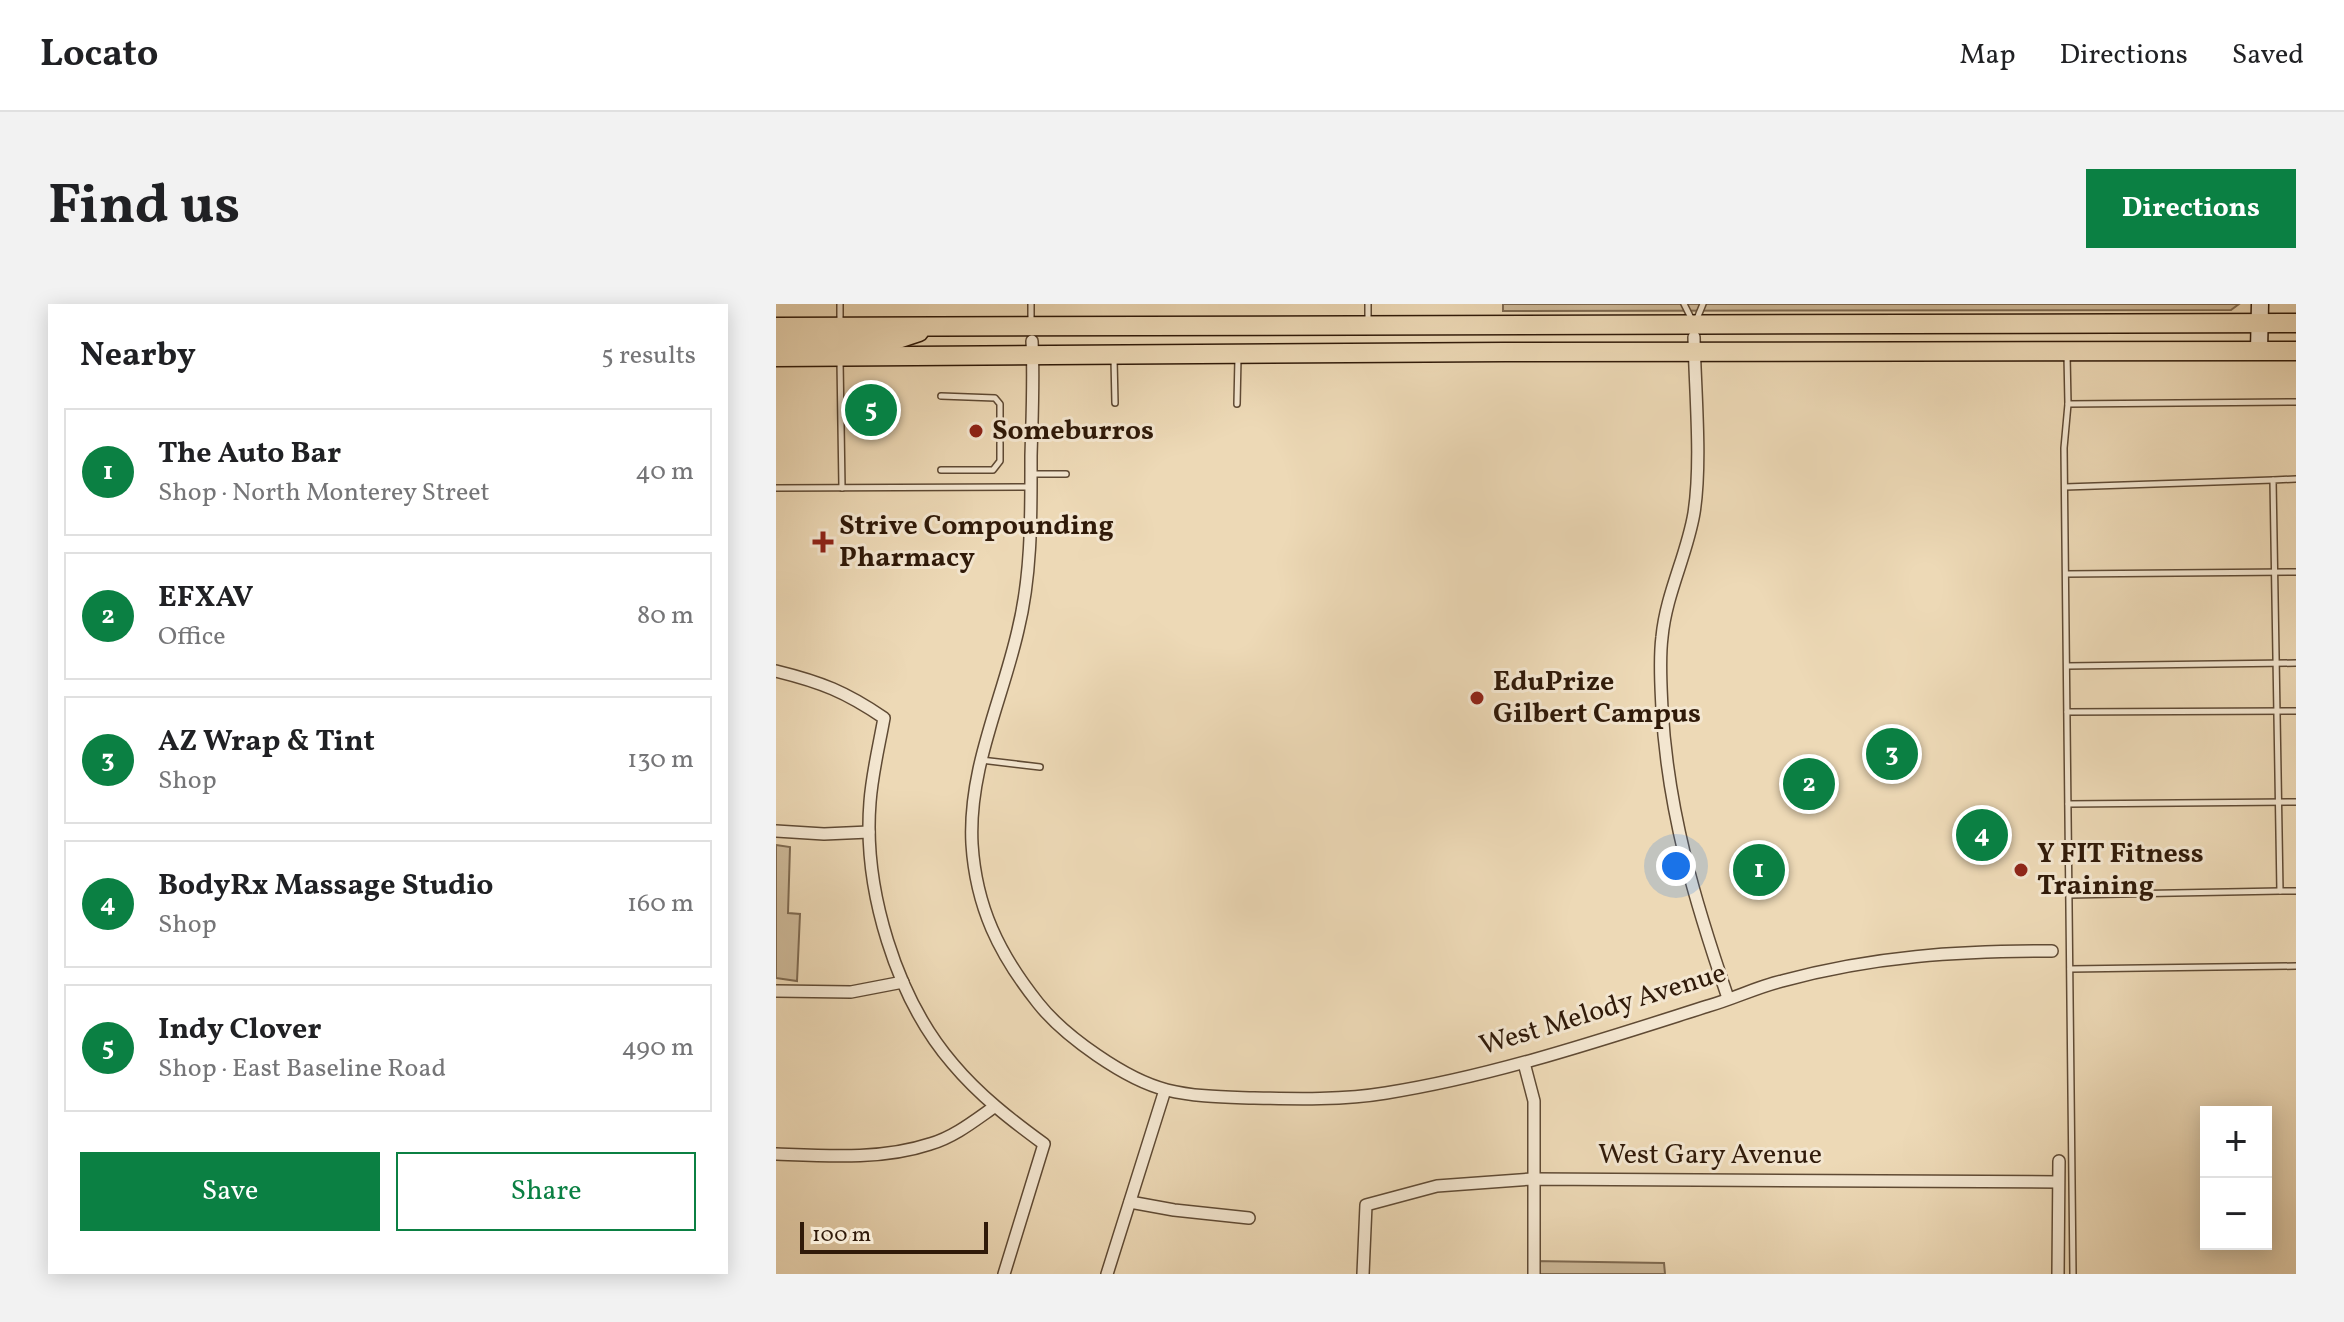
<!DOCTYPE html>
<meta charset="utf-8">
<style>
:root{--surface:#fff;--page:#f2f2f2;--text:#202124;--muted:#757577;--line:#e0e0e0;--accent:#0b8043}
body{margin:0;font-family:Vollkorn,serif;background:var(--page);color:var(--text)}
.controls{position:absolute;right:24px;bottom:24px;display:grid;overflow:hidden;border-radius:0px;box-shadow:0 4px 20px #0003}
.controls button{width:72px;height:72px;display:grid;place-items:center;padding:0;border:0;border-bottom:2px solid var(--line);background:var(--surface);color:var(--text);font:40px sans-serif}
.scale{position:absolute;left:24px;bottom:20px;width:188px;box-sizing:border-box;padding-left:8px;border:4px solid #301a09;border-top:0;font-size:22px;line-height:28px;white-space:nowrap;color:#301a09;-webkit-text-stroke:6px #f3e6d0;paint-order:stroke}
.you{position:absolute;left:900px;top:562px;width:28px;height:28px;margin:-20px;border:6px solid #fff;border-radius:50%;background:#1a73e8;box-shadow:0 0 0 12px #1a73e833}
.badge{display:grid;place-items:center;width:52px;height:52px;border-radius:50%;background:var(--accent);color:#fff;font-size:26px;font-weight:700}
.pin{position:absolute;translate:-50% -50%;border:4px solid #fff;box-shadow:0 2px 8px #0006}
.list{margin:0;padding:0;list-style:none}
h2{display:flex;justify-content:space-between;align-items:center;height:104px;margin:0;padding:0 32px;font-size:34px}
h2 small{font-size:26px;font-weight:400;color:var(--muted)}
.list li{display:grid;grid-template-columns:52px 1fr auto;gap:24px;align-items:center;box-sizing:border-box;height:128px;margin:0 16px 16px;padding:0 16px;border:2px solid var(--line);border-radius:0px}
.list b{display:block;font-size:30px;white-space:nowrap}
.list p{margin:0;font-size:26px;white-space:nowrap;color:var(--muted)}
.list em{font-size:26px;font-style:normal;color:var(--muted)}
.actions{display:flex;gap:16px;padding:24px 32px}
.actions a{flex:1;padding:18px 0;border:2px solid var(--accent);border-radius:0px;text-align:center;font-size:28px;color:var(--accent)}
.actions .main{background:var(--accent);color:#fff}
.map{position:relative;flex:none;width:1520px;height:970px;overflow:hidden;border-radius:0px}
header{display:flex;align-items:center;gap:48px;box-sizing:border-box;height:112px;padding:0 40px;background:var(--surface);border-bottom:2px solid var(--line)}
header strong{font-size:38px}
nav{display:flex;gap:44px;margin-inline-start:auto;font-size:28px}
.intro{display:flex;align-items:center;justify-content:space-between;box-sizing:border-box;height:192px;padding:0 48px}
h1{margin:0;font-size:56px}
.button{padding:20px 36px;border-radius:0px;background:var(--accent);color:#fff;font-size:28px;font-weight:700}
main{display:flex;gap:48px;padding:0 48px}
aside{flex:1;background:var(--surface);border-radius:0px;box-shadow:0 4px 20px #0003}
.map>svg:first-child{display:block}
.green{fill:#cdb999;stroke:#7e6a51;stroke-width:2}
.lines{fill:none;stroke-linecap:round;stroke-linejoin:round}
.lane-casing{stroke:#5f4a34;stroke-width:8}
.street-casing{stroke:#5f4a34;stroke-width:14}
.secondary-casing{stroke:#301a09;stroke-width:19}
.primary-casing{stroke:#301a09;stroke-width:21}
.lane{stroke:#f3e6d0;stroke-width:5}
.street{stroke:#f3e6d0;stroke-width:11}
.secondary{stroke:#f3e6d0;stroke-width:16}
.primary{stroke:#edd9b6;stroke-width:18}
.poi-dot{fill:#8f2418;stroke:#f3e6d0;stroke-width:3}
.labels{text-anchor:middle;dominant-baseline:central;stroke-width:6;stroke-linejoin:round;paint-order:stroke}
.poi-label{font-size:28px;font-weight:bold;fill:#301a09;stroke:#f3e6d0;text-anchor:start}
.street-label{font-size:28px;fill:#301a09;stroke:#f3e6d0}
</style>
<header>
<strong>Locato</strong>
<nav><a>Map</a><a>Directions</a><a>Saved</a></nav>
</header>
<div class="intro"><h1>Find us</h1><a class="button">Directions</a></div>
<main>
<aside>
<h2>Nearby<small>5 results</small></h2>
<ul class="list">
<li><span class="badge">1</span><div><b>The Auto Bar</b><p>Shop · North Monterey Street</p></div><em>40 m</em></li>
<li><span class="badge">2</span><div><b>EFXAV</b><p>Office</p></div><em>80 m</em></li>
<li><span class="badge">3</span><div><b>AZ Wrap &amp; Tint</b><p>Shop</p></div><em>130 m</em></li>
<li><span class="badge">4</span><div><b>BodyRx Massage Studio</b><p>Shop</p></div><em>160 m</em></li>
<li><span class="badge">5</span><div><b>Indy Clover</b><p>Shop · East Baseline Road</p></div><em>490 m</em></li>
</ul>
<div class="actions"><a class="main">Save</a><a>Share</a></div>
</aside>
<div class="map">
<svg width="1520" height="970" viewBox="0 0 1520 970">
<rect width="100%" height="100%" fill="#edd9b6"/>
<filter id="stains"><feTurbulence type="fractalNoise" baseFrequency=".0025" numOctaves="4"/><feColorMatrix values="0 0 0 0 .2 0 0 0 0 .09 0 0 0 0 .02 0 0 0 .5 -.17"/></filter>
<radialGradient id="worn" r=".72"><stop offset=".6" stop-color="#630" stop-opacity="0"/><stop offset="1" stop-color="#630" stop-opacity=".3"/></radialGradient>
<g class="green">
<polygon points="727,0 1463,0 1455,6 727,7"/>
<polygon points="0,541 14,543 12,609 24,610 21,677 0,674"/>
<polygon points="756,957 888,959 889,970 758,970"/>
</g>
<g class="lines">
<g class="lane-casing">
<g id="lane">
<polyline points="64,0 64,18"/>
<polyline points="255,0 255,16"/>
<polyline points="592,0 592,16"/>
<polyline points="908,0 916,16"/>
<polyline points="920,17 927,0"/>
<polyline points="1291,51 1292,100 1520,98"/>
<polyline points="338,55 339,99"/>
<polyline points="64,57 66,184"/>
<polyline points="165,92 219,94 224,100 224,131"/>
<polyline points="461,100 462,54"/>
<polyline points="1292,100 1288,144 1297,970"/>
<polyline points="165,166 217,166 224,157 224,139"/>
<polyline points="256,170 290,170"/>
<polyline points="1520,175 1497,176 1504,587 1520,587"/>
<polyline points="1289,183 1497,176"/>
<polyline points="0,184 254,183"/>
<polyline points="1290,270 1520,268"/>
<polyline points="1291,362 1520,359"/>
<polyline points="1291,408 1520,407"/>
<polyline points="205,456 264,463"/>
<polyline points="1292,500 1520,498"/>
<polyline points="1293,591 1504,587"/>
<polyline points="1294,665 1520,662"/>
</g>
</g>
<g class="street-casing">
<g id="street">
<path d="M918,33C919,87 926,158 918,209C911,251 890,290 886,333C883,356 885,382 886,405C892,508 919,598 952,694"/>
<path d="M256,37C258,75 256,114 255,152C255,210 256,269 242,326C226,397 192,465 196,540C200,603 223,650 262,699C288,732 350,776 391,786C419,793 450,793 478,794C521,795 568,796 610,789C718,772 828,735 932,702C957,695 981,683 1006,677C1098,652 1181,647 1276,647"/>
<path d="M0,367C45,378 70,388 108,414C103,442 96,470 94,498C87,585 120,694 177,760C203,791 235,816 268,840L228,970"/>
<polyline points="0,527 48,530 93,528"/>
<polyline points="0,687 75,688 127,678"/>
<polyline points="748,759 758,797 758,970"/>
<path d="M0,850C50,852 106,856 154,840C178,833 198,817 218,803"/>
<polyline points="354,898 398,906 473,914"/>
<polyline points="331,970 389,786"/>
<polyline points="587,970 590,901 661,882 756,875 1282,878"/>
<polyline points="1282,970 1283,857"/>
</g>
</g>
<g class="secondary-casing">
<polyline id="secondary" points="1483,47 1484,0"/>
</g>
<g class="primary-casing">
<g id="primary">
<polyline points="0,23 1520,19"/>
<polyline points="0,39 51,39 62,33 64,23"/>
<polyline points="64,52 71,40 113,38 143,28"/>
<polyline points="0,53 729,48 1520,47"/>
</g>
</g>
<use href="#lane" class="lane"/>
<use href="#street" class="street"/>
<use href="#secondary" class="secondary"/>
<use href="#primary" class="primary"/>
</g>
<g class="poi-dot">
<circle cx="200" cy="127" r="8"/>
<path d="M43 226h8v8h8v8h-8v8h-8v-8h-8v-8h8z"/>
<circle cx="701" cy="394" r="8"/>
<circle cx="1245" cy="566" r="8"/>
</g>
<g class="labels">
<g class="poi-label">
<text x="216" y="127">Someburros</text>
<text x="63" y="222">Strive Compounding<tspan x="63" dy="32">Pharmacy</tspan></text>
<text x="717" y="378">EduPrize<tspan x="717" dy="32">Gilbert Campus</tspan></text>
<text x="1261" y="550">Y FIT Fitness<tspan x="1261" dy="32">Training</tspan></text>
</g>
<g class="street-label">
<text transform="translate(827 706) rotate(-17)">West Melody Avenue</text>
<text x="934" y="851">West Gary Avenue</text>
</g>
</g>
<rect width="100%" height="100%" filter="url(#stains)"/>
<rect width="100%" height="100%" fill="url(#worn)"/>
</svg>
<div class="controls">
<button>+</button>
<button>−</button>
</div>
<div class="scale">100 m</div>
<div class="you"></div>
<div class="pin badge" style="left:983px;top:566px">1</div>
<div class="pin badge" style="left:1033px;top:480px">2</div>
<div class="pin badge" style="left:1116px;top:450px">3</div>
<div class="pin badge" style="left:1206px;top:531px">4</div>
<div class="pin badge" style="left:95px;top:106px">5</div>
</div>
</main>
